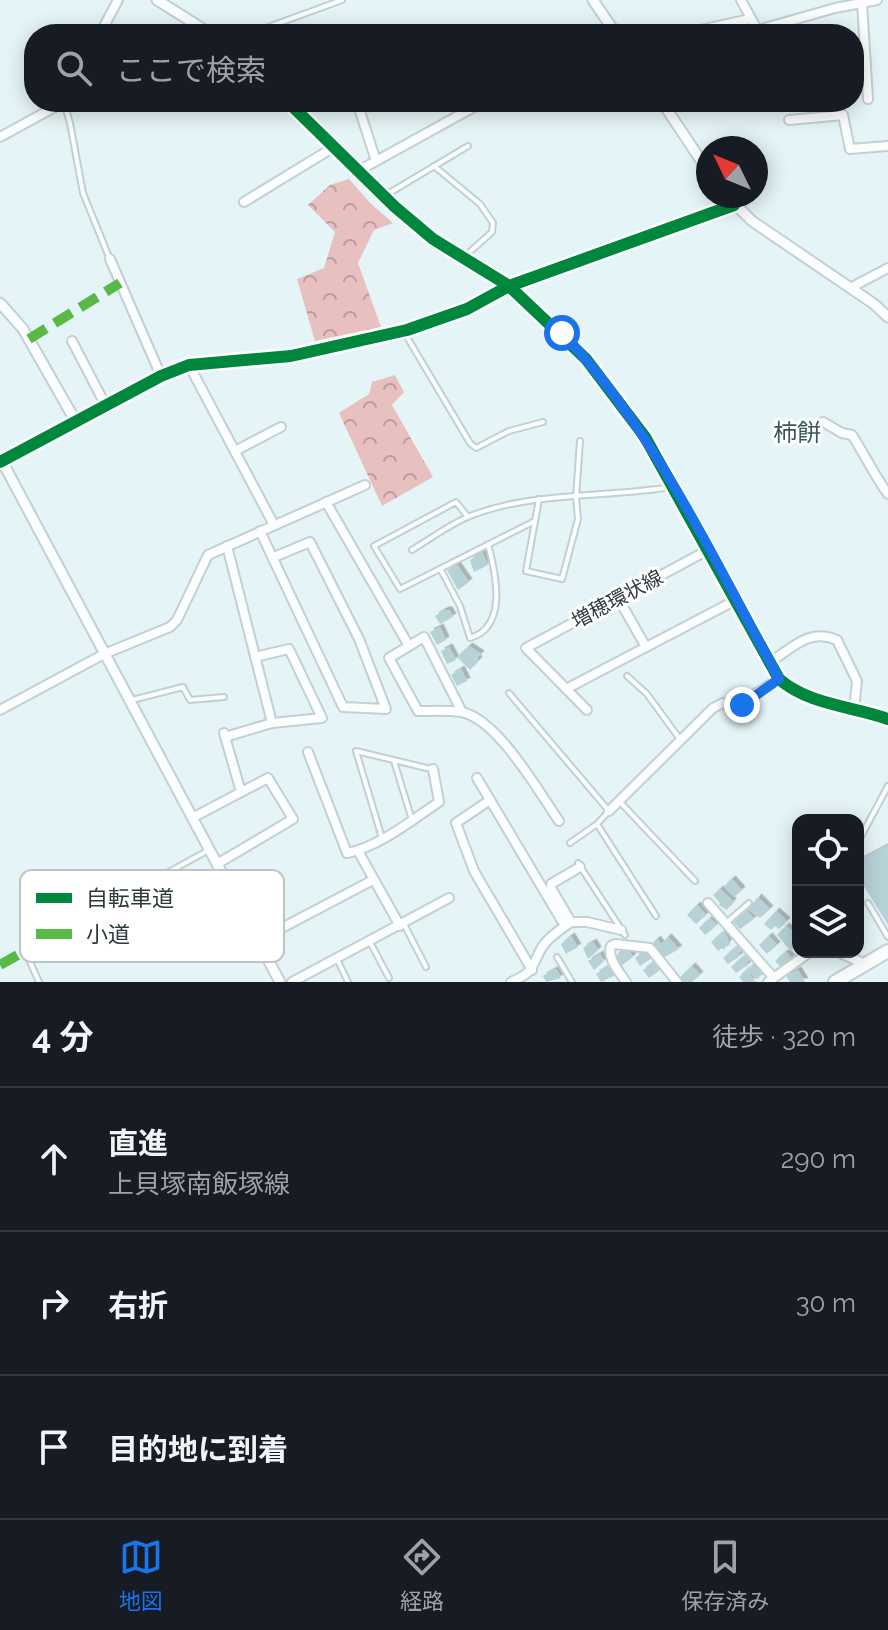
<!DOCTYPE html>
<html lang="ja">
<meta charset="utf-8">
<style>
:root{--surface:#171b24;--page:#242831;--text:#f1f3f6;--muted:#9ea1a6;--line:#363941;--accent:#1a73e8}
body{margin:0;font-family:Raleway,"Noto Sans JP",sans-serif;background:var(--page);color:var(--text)}
.controls{position:absolute;right:24px;bottom:24px;display:grid;overflow:hidden;border-radius:16px;box-shadow:0 4px 20px #0003}
.controls button{width:72px;height:72px;display:grid;place-items:center;padding:0;border:0;border-bottom:2px solid var(--line);background:var(--surface);color:var(--text);font:40px sans-serif}
.compass{position:absolute;left:696px;top:136px;width:72px;height:72px;border-radius:50%;background:var(--surface);box-shadow:0 4px 20px #0003;rotate:313deg}
.stop{position:absolute;width:24px;height:24px;margin:-18px;border:6px solid #1a73e8;border-radius:50%;background:#fff}
.stop.end{background:#1a73e8;border-color:#fff;box-shadow:0 2px 8px #0008}
.list{margin:0;padding:0;list-style:none}
h2{display:flex;justify-content:space-between;align-items:center;height:104px;margin:0;padding:0 32px;font-size:34px}
h2 small{font-size:26px;font-weight:400;color:var(--muted)}
.list li{display:grid;grid-template-columns:52px 1fr auto;gap:24px;align-items:center;box-sizing:border-box;height:144px;padding:0 32px;border-top:2px solid var(--line)}
.list b{display:block;font-size:30px;white-space:nowrap}
.list p{margin:0;font-size:26px;white-space:nowrap;color:var(--muted)}
.list em{font-size:26px;font-style:normal;color:var(--muted)}
.icon{flex:none;width:44px;height:44px;fill:none;stroke:currentColor;stroke-width:2;stroke-linecap:round;stroke-linejoin:round}
.map{position:relative;flex:none;width:888px;height:982px;overflow:hidden}
.search{position:absolute;background:var(--surface);box-shadow:0 4px 20px #0003;left:24px;right:24px;top:24px;height:88px;display:flex;align-items:center;gap:20px;box-sizing:border-box;padding:0 28px;border-radius:32px;color:var(--muted);font-size:30px}
.sheet{height:536px;background:var(--surface)}
nav{display:flex;justify-content:space-around;align-items:center;box-sizing:border-box;height:112px;border-top:2px solid var(--line);background:var(--surface);font-size:22px;color:var(--muted)}
nav a{display:grid;justify-items:center;gap:4px}
nav .on{color:var(--accent)}
.map>svg:first-child{display:block}
.forest{fill:url(#forest-crowns)}
.building{fill:#b6d2d6;filter:url(#shadow)}
.lines{fill:none;stroke-linecap:round;stroke-linejoin:round}
.service-casing{stroke:#c3d0d2;stroke-width:8}
.minor-casing{stroke:#c3d0d2;stroke-width:12}
.tertiary-casing{stroke:#c3d0d2;stroke-width:13}
.primary-casing{stroke:#c3d0d2;stroke-width:16}
.service{stroke:#fbfdfe;stroke-width:4}
.minor{stroke:#fbfdfe;stroke-width:8}
.tertiary{stroke:#fbfdfe;stroke-width:9}
.primary{stroke:#fbfdfe;stroke-width:12}
.quiet{stroke:#58b947;stroke-width:10;stroke-dasharray:20 10;stroke-linecap:butt}
.cycleway-casing{stroke:#fff;stroke-width:17}
.cycleway{stroke:#00873e;stroke-width:12}
.route{stroke:#1a73e8;stroke-width:10}
.labels{text-anchor:middle;dominant-baseline:central;stroke-width:6;stroke-linejoin:round;paint-order:stroke}
.street-label{font-size:20px;fill:#2d3a3c;stroke:#fff}
.quarter-label{font-size:24px;fill:#39575b;stroke:#fff}
.key{fill:#fff;stroke:#c0c4c4;stroke-width:2}
.key-label{font-size:22px;fill:#2d3a3c}
</style>
<div class="map">
<svg width="888" height="982" viewBox="0 0 888 982">
<defs>
<pattern id="forest-crowns" width="20" height="18" patternUnits="userSpaceOnUse" patternTransform="scale(2)"><rect width="20" height="18" fill="#e8c0c0"/><path d="M2 6a3 3 0 1 1 6 0M12 15a3 3 0 1 1 6 0" fill="none" stroke="#bc9d9d"/></pattern>
<filter id="shadow"><feDropShadow dx="3.5" dy="-3.5" stdDeviation="0" flood-color="#0004"/></filter>
</defs>
<rect width="100%" height="100%" fill="#e5f4f6"/>
<g class="forest">
<polygon points="349,179 370,203 393,223 374,230 358,263 381,327 315,341 297,279 324,268 335,232 308,205 330,185"/>
<polygon points="395,375 404,392 392,405 433,477 382,506 339,413 369,394 372,382"/>
</g>
<g class="building">
<polygon points="482,552 488,565 474,572 470,560"/>
<polygon points="457,565 469,582 458,590 447,570"/>
<polygon points="445,610 449,610 453,617 440,624 435,616"/>
<polygon points="440,627 446,640 437,645 430,632"/>
<polygon points="469,646 481,654 477,658 479,660 470,670 457,657"/>
<polygon points="449,647 456,660 447,664 441,651"/>
<polygon points="461,669 467,681 457,686 451,675"/>
<polygon points="888,845 888,925 862,883 864,882 858,871 858,861"/>
<polygon points="732,879 742,890 734,897 724,886"/>
<polygon points="720,889 733,901 727,910 719,905 720,903 713,895"/>
<polygon points="758,897 770,909 760,918 748,910"/>
<polygon points="697,905 706,915 696,924 687,915"/>
<polygon points="747,911 754,919 740,929 733,922"/>
<polygon points="776,911 787,921 779,929 775,926 771,930 764,924"/>
<polygon points="710,918 717,925 705,935 699,928"/>
<polygon points="786,926 798,936 798,945 791,951 777,935"/>
<polygon points="724,931 729,941 724,950 722,948 718,951 711,942"/>
<polygon points="571,936 578,947 566,954 561,944"/>
<polygon points="769,936 777,945 767,954 759,945"/>
<polygon points="668,937 679,949 663,958 651,945 657,939 661,944"/>
<polygon points="593,942 598,950 588,959 583,948"/>
<polygon points="738,945 742,950 738,954 740,956 728,964 723,958"/>
<polygon points="628,949 633,957 621,966 615,956"/>
<polygon points="786,952 792,958 781,968 775,961"/>
<polygon points="643,953 652,958 640,966 635,958"/>
<polygon points="600,954 604,961 594,970 588,961"/>
<polygon points="746,954 750,959 746,963 748,965 736,973 731,967"/>
<polygon points="654,962 660,970 649,978 643,970"/>
<polygon points="611,965 616,975 601,982 596,974"/>
<polygon points="753,965 763,974 756,979 747,970"/>
<polygon points="692,966 700,975 692,982 684,982 680,977"/>
<polygon points="556,969 561,978 546,982 543,976"/>
<polygon points="746,970 756,982 743,982 739,977"/>
<polygon points="798,970 805,982 790,982 786,976"/>
</g>
<g class="lines">
<g class="service-casing">
<g id="service">
<polyline points="249,34 342,0"/>
<polyline points="64,103 70,123 83,193 109,257"/>
<polyline points="434,166 480,204 493,223 492,232 464,257"/>
<polyline points="386,195 468,146"/>
<polyline points="404,332 470,443 476,448 509,431 543,422"/>
<polyline points="539,499 526,571 562,579 578,519 576,497 580,441"/>
<polyline points="468,517 456,502 374,546 400,589 535,521"/>
<path d="M412,550C430,539 450,524 470,516C534,491 604,498 671,487"/>
<path d="M441,570L460,606L470,638C508,627 496,574 488,544"/>
<polyline points="627,676 647,694 679,738"/>
<polyline points="509,693 609,811 597,824 570,843"/>
<polyline points="132,700 183,687 190,700 224,697"/>
<polyline points="356,751 382,838"/>
<polyline points="356,751 431,769"/>
<polyline points="394,761 412,820"/>
<polyline points="620,802 695,881"/>
<polyline points="597,824 656,916"/>
<polyline points="858,842 888,786"/>
<polyline points="578,863 625,935"/>
<polyline points="868,903 888,937"/>
<polyline points="726,923 749,903"/>
<polyline points="404,924 426,967"/>
<polyline points="370,942 389,978"/>
<polyline points="557,957 572,982"/>
<polyline points="337,959 348,982"/>
<polyline points="39,982 25,951 207,851"/>
</g>
</g>
<g class="minor-casing">
<g id="minor">
<polyline points="741,0 759,33"/>
<polyline points="862,3 868,99"/>
<polyline points="758,30 835,8 877,0"/>
<polyline points="100,34 118,0"/>
<polyline points="682,34 750,19"/>
<polyline points="357,102 376,161"/>
<polyline points="789,120 843,115 850,149 888,146"/>
<polyline points="0,137 64,102"/>
<polyline points="358,171 483,102"/>
<polyline points="244,202 334,147"/>
<polyline points="110,259 161,376"/>
<polyline points="850,288 888,268"/>
<polyline points="72,341 106,406"/>
<polyline points="189,365 274,525"/>
<path d="M823,422L842,433L852,435C865,455 874,475 888,494"/>
<polyline points="235,451 281,427"/>
<polyline points="326,502 409,646"/>
<polyline points="260,531 343,707 386,709 359,639 310,542 274,557"/>
<polyline points="227,546 272,723"/>
<polyline points="618,598 646,647"/>
<path d="M770,662C794,647 809,628 837,640L857,681L854,709"/>
<polyline points="566,689 736,600"/>
<polyline points="0,710 104,654 170,627 177,620 208,555 365,485"/>
<polyline points="587,710 526,648 708,550"/>
<path d="M462,712L424,637L389,658L418,711C432,711 447,710 461,712C497,718 539,792 559,821"/>
<polyline points="224,733 241,792"/>
<polyline points="225,737 272,723 322,718 289,649 255,657"/>
<path d="M308,752L347,853C379,847 412,820 439,802L433,769"/>
<polyline points="477,778 565,926"/>
<polyline points="490,800 456,823 474,871 532,970"/>
<polyline points="609,811 713,708 723,703 733,708 779,679"/>
<polyline points="192,818 268,778 293,819 217,864"/>
<polyline points="358,851 400,926"/>
<polyline points="708,903 773,977"/>
<polyline points="571,922 551,888 551,884 580,867"/>
<polyline points="259,940 373,880"/>
<polyline points="838,952 865,964"/>
<polyline points="292,982 449,898"/>
<path d="M511,982C534,972 531,968 541,949C547,938 561,929 571,922H587L621,930"/>
<path d="M626,982C619,971 607,959 611,946L615,944L650,948L677,982"/>
<polyline points="768,982 810,952"/>
</g>
</g>
<g class="tertiary-casing">
<g id="tertiary">
<polyline points="157,0 211,34"/>
<polyline points="593,0 616,34"/>
<path d="M288,102L395,207L433,239L509,286L586,359L645,437L779,679C809,705 852,706 888,719"/>
<polyline points="662,102 708,171"/>
<polyline points="727,196 752,221 874,304 888,317"/>
<polyline points="0,303 23,329 76,422"/>
<polyline points="2,461 280,982"/>
<polyline points="0,462 161,376 189,365 291,356 407,330 467,309 509,286 734,205"/>
</g>
</g>
<g class="primary-casing">
<polyline id="primary" points="835,982 888,951"/>
</g>
<use href="#service" class="service"/>
<use href="#minor" class="minor"/>
<use href="#tertiary" class="tertiary"/>
<use href="#primary" class="primary"/>
<g class="quiet">
<polyline points="29,339 120,283"/>
<polyline points="0,965 25,951"/>
</g>
<g class="cycleway-casing">
<g id="cycleway">
<path d="M288,102L395,207L433,239L509,286L586,359L645,437L779,679C809,705 852,706 888,719"/>
<polyline points="0,462 161,376 189,365 291,356 407,330 467,309 509,286 734,205"/>
</g>
</g>
<use href="#cycleway" class="cycleway"/>
</g>
<g class="lines">
<path class="route" d="M562,333C654,429 716,563 779,679L742,705"/>
</g>
<g class="labels">
<g class="street-label">
<text transform="translate(617 599) rotate(-28)">増穂環状線</text>
</g>
<g class="quarter-label">
<text x="797" y="432">柿餅</text>
</g>
</g>
<rect x="20" y="870" width="264" height="92" rx="12" class="key"/>
<rect x="36" y="893" width="36" height="10" fill="#00873e"/>
<rect x="36" y="929" width="36" height="10" fill="#58b947"/>
<g class="key-label">
<text x="86" y="906">自転車道</text>
<text x="86" y="942">小道</text>
</g>
</svg>
<div class="controls">
<button><svg class="icon" aria-label="locate" viewBox="0 0 24 24"><circle cx="12" cy="12" r="6"/><path d="M12 2v4M12 18v4M2 12h4M18 12h4"/></svg></button>
<button><svg class="icon" aria-label="layers" viewBox="0 0 24 24"><path d="M12 4l9 5-9 5-9-5zM3 14l9 5 9-5"/></svg></button>
</div>
<svg class="compass" viewBox="-18 -18 36 36"><path d="M0-13l5 13h-10z" fill="#e53935"/><path d="M0 13l5-13h-10z" fill="#9ea1a6"/></svg>
<div class="stop" style="left:562px;top:333px"></div>
<div class="stop end" style="left:742px;top:705px"></div>
<div class="search"><svg class="icon" aria-label="search" viewBox="0 0 24 24"><circle cx="10" cy="10" r="6"/><path d="M15 15l6 6"/></svg>ここで検索</div>
</div>
<section class="sheet">
<h2>4 分<small>徒歩 · 320 m</small></h2>
<ul class="list">
<li><svg class="icon" aria-label="ahead" viewBox="0 0 24 24"><path d="M12 20V5M6 11l6-6 6 6"/></svg><div><b>直進</b><p>上貝塚南飯塚線</p></div><em>290 m</em></li>
<li><svg class="icon" aria-label="right" viewBox="0 0 24 24"><path d="M7 20v-9h11M14 6l5 5-5 5"/></svg><div><b>右折</b></div><em>30 m</em></li>
<li><svg class="icon" aria-label="arrive" viewBox="0 0 24 24"><path d="M6 21V4h12l-3 4 3 4H6"/></svg><div><b>目的地に到着</b></div></li>
</ul>
</section>
<nav>
<a class="on"><svg class="icon" aria-label="map" viewBox="0 0 24 24"><path d="M3 6l6-2 6 2 6-2v14l-6 2-6-2-6 2zM9 4v14M15 6v14"/></svg>地図</a>
<a><svg class="icon" aria-label="directions" viewBox="0 0 24 24"><path d="M12 3l9 9-9 9-9-9zM9 14v-3h6M13 9l2 2-2 2"/></svg>経路</a>
<a><svg class="icon" aria-label="saved" viewBox="0 0 24 24"><path d="M7 4h10v16l-5-4-5 4z"/></svg>保存済み</a>
</nav>
